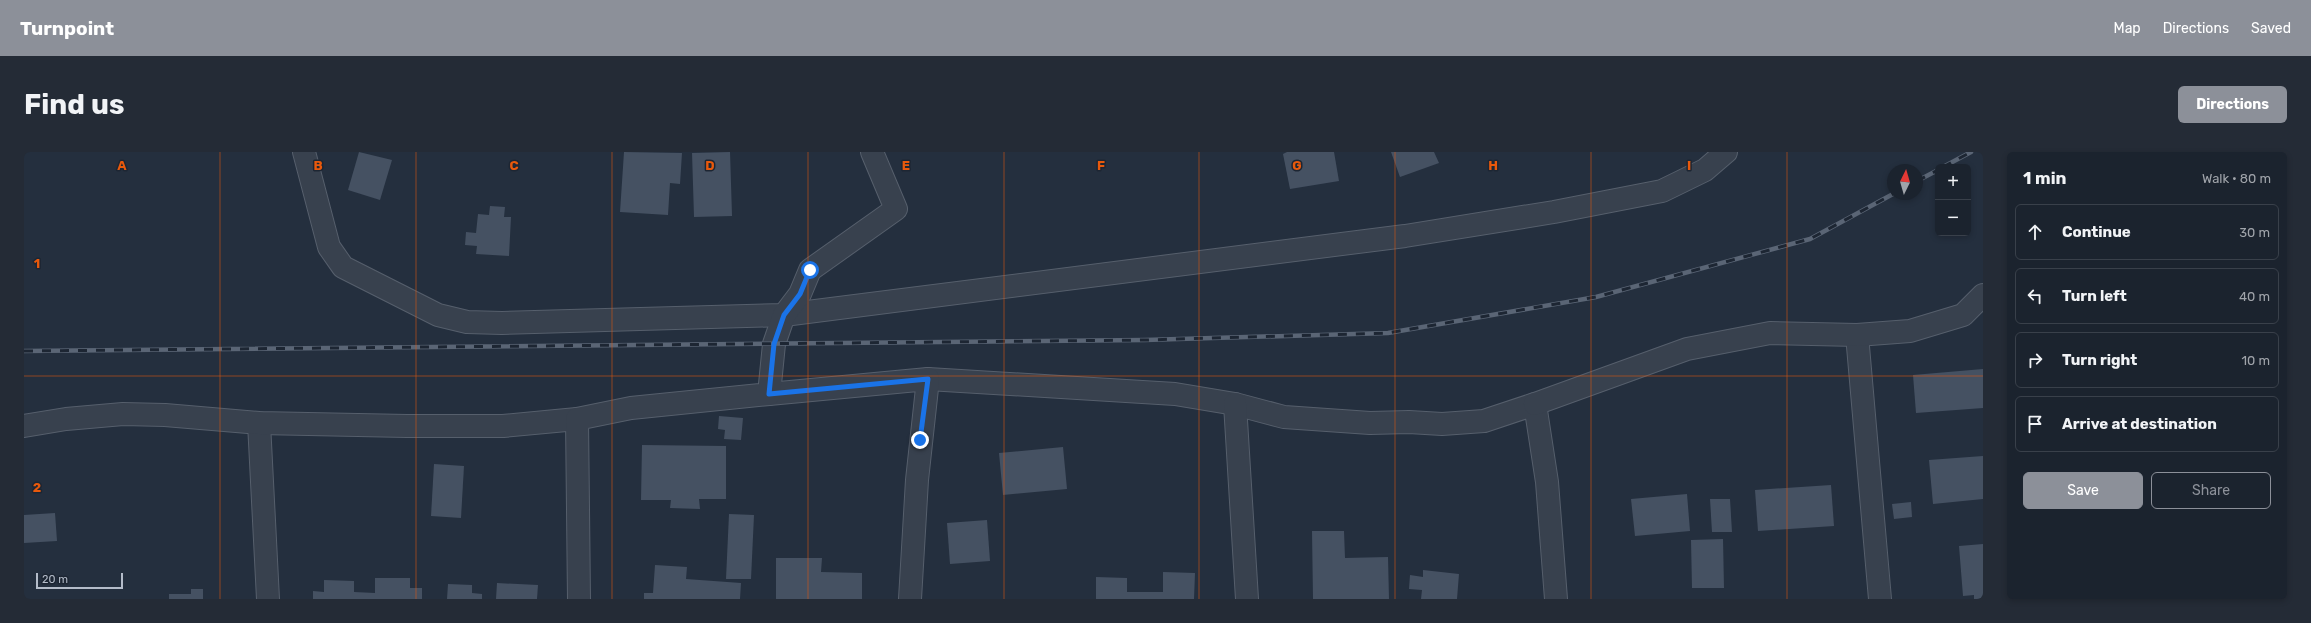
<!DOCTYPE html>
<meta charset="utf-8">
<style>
:root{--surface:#1b232e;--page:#242b36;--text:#f1f3f6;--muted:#a0a4aa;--line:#39404a;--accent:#8c9099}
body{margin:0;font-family:Rubik,sans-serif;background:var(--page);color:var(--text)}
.controls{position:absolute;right:12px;top:12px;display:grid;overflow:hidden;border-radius:6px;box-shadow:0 2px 6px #0003}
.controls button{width:36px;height:36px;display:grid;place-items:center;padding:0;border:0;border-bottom:1px solid var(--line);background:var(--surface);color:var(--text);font:20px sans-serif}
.compass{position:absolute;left:1863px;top:12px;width:36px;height:36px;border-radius:50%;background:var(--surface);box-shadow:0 2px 6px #0003;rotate:5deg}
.scale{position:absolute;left:12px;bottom:10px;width:87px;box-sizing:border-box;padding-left:4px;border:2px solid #b4bcc9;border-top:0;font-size:11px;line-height:14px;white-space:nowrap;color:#b4bcc9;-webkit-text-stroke:3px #1d2633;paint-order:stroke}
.stop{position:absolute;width:12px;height:12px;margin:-9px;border:3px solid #1a73e8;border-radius:50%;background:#fff}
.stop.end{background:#1a73e8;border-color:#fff;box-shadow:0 1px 4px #0008}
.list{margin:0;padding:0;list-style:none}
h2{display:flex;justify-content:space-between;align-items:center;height:52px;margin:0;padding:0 16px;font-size:17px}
h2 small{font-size:13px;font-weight:400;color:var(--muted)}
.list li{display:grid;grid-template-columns:26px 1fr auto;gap:12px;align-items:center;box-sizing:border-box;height:56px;margin:0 8px 8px;padding:0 8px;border:1px solid var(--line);border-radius:6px}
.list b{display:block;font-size:15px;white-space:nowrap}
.list em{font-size:13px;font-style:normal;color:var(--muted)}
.actions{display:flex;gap:8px;padding:12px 16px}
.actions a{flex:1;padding:9px 0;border:1px solid var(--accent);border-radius:6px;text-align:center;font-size:14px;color:var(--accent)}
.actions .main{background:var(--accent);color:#fff}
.icon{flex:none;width:22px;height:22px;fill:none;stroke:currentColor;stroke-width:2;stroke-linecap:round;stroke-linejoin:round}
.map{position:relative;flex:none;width:1959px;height:447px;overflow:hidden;border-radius:6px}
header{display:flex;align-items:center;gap:24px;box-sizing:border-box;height:56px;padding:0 20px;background:var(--accent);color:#fff}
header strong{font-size:19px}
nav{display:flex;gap:22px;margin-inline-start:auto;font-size:14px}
.intro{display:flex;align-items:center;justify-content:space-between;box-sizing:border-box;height:96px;padding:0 24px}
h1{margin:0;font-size:28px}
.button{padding:10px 18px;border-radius:6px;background:var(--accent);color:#fff;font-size:14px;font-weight:700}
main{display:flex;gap:24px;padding:0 24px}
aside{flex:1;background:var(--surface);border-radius:6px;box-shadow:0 2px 6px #0003}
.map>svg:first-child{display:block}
.building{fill:#455162}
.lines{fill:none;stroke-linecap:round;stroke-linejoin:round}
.street-casing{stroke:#565f6c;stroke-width:24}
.street{stroke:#38414e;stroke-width:22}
.rail-casing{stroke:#5a6575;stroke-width:4.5}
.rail{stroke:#1d2633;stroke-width:3;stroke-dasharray:9;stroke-linecap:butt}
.route{stroke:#1a73e8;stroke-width:5}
.grid{fill:none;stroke:#e8590c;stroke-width:1;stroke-opacity:0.55}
.grid-label{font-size:13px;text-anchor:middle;font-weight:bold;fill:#e8590c;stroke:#1d2633;stroke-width:3;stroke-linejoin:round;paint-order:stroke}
</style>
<header>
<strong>Turnpoint</strong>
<nav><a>Map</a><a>Directions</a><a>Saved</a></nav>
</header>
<div class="intro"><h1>Find us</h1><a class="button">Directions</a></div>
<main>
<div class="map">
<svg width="1959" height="447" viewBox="0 0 1959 447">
<rect width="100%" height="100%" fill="#242f3e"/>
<g class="building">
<polygon points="335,0 368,8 356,48 324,38"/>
<polygon points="600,0 658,1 656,32 646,31 644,63 596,60"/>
<polygon points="706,0 708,64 670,65 668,1"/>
<polygon points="1263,0 1310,0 1315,29 1266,37 1259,2"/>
<polygon points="1367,0 1410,0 1415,11 1376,25"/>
<polygon points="466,54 481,55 480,65 487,65 485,104 452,102 453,94 441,93 442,80 452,81 454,62 465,63"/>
<polygon points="1959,217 1959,256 1892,261 1889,223"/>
<polygon points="695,264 719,266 717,288 700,287 701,278 694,277"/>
<polygon points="618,293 702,294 702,347 675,347 676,357 646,356 647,348 617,348"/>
<polygon points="1039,295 1043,337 979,343 975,301"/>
<polygon points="1959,304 1959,347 1909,352 1905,308"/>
<polygon points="410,312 440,314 437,366 407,364"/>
<polygon points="1807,333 1810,374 1734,379 1731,338"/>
<polygon points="1663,342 1666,379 1611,384 1607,347"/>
<polygon points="1686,347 1706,347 1708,380 1688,380"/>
<polygon points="1887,350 1888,365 1870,367 1868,352"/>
<polygon points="31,361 33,389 0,391 0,363"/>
<polygon points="705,362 730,363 727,427 702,427"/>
<polygon points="963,368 966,409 926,412 923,371"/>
<polygon points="1288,379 1320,379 1321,406 1364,405 1365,447 1289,447"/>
<polygon points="1699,387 1700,436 1668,436 1667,388"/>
<polygon points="1959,392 1959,447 1950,447 1950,443 1939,444 1935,394"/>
<polygon points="752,406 798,406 797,420 838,421 838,447 752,447"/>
<polygon points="631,413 663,415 662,427 717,431 716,447 620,447 620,441 629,441"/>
<polygon points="1399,418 1435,422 1433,447 1397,447 1398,438 1385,437 1386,423 1399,425"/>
<polygon points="1139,420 1171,421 1170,447 1072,447 1072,425 1103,426 1103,440 1139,440"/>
<polygon points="351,426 386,426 386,436 398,436 398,447 289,447 289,439 300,440 300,428 330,429 330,440 351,441"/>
<polygon points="473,431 514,433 513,447 472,447"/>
<polygon points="424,432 448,433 448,441 458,442 458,447 423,447"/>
<polygon points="167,437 179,437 179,447 145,447 145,442 167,442"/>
</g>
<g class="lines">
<g class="street-casing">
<g id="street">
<polyline points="280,0 305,95 319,115 414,163 443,170 478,171 760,163 1381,84 1530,60 1638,39 1681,18 1702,0"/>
<polyline points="1833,183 1856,447"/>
<polyline points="904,227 1151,242 1211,252 1260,265 1346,271 1385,270 1418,272 1460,269 1511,252 1523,330 1532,447"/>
<polyline points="745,242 904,227 893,328 886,447"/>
<polyline points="1211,252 1223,447"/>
<polyline points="1511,252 1663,197 1746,181 1833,183 1886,179 1939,163 1959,143"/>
<polyline points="235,271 244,447"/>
<polyline points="0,274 42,267 99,262 141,263 235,271 383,274 479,274 553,267"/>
<polyline points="555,447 553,267 607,256 745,242 750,192 760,163 776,142 786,118 872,57 848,0"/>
</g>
</g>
<use href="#street" class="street"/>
<g class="rail-casing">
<g id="rail">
<polyline points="1919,15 1947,0"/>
<polyline points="1893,29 1914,18"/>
<polyline points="0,199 1121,188 1364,181 1572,145 1786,87 1869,42"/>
</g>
</g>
<use href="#rail" class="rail"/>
</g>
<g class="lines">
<polyline class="route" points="786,118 776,142 760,163 750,192 745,242 904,227 896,288"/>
</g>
<path class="grid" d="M196,0V447M392,0V447M588,0V447M784,0V447M980,0V447M1175,0V447M1371,0V447M1567,0V447M1763,0V447M0,224H1959"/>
<g class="grid-label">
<text x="98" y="18">A</text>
<text x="294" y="18">B</text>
<text x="490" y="18">C</text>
<text x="686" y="18">D</text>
<text x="882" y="18">E</text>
<text x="1077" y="18">F</text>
<text x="1273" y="18">G</text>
<text x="1469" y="18">H</text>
<text x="1665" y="18">I</text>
<text x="13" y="116">1</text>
<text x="13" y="340">2</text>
</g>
</svg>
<div class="controls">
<button>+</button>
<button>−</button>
</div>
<svg class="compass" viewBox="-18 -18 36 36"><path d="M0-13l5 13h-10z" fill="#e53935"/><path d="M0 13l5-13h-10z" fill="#a0a4aa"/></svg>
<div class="scale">20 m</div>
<div class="stop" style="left:786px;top:118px"></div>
<div class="stop end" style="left:896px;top:288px"></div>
</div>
<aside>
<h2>1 min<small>Walk · 80 m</small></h2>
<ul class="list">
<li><svg class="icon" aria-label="ahead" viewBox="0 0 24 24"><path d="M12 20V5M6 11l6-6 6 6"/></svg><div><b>Continue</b></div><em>30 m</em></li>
<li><svg class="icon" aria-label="left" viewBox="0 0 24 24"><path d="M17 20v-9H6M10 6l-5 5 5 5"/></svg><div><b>Turn left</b></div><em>40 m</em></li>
<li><svg class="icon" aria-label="right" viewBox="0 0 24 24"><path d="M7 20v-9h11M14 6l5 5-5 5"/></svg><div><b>Turn right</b></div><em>10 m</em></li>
<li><svg class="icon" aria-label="arrive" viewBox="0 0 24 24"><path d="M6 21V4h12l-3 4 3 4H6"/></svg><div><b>Arrive at destination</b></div></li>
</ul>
<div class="actions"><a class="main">Save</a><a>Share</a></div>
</aside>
</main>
